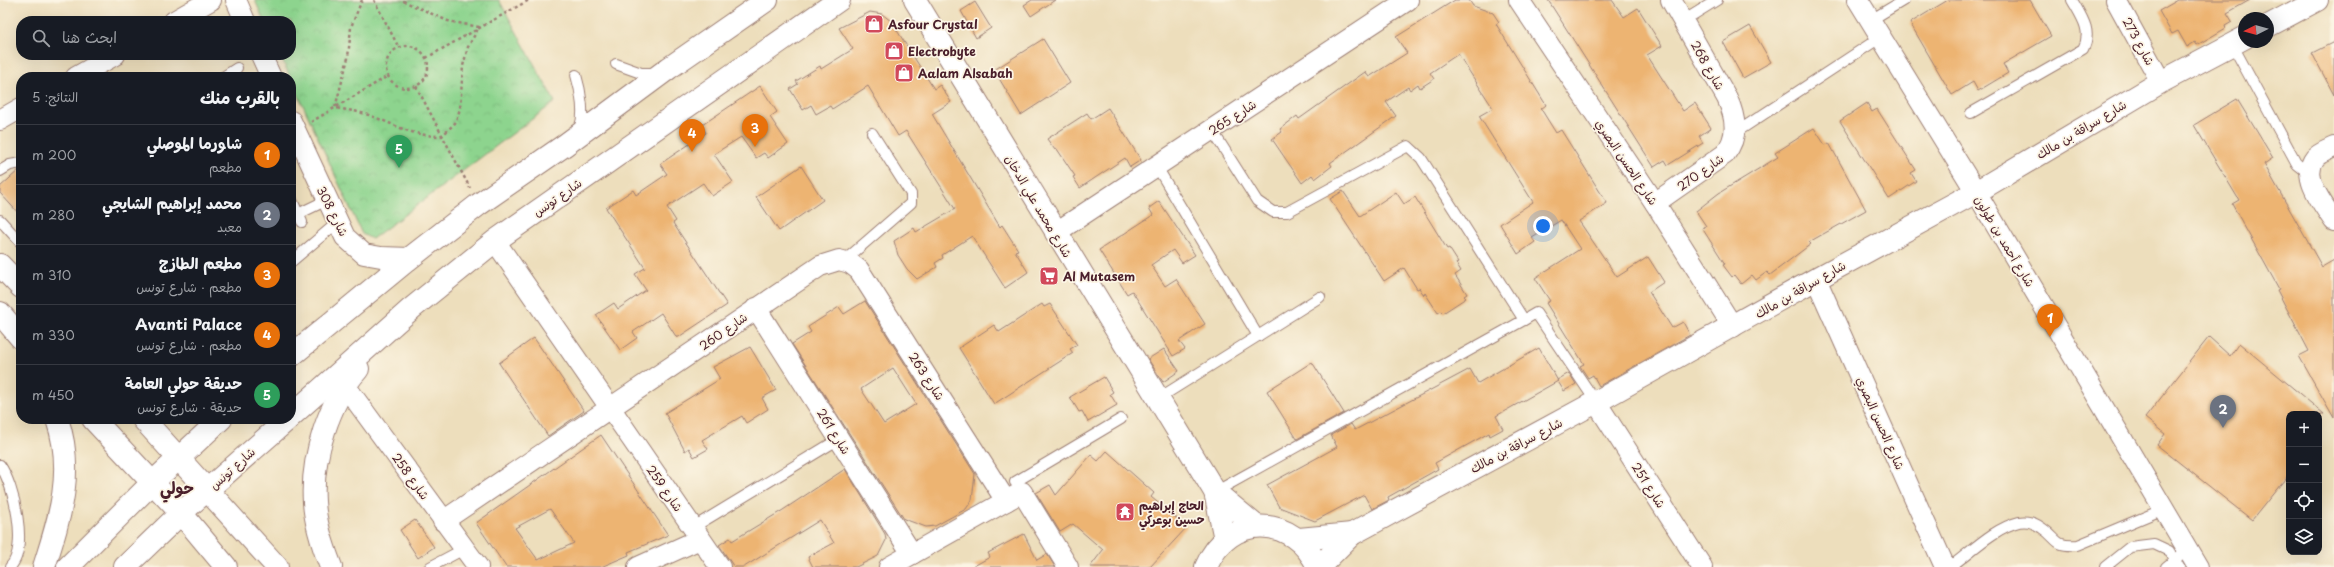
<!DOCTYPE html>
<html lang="ar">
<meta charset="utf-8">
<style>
:root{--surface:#171b24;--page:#20242c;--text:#f1f3f6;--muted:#9ea1a6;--line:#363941;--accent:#d1495b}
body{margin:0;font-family:"Playpen Sans","Playpen Sans Arabic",sans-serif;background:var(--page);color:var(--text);direction:rtl}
.controls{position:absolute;right:12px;bottom:12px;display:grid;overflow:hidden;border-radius:8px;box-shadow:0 4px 16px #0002}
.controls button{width:36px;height:36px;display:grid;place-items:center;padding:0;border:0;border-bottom:1px solid var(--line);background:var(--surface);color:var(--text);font:20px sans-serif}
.compass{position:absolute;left:2238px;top:12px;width:36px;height:36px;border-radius:50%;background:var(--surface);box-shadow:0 4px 16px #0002;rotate:264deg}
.you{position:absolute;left:1543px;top:226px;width:14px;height:14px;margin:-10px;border:3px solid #fff;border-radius:50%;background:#1a73e8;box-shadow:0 0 0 6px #1a73e833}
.badge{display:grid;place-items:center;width:26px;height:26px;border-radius:50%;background:var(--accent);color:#fff;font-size:13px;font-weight:700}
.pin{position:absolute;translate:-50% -33px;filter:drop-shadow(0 1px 2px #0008)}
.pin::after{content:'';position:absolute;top:21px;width:14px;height:12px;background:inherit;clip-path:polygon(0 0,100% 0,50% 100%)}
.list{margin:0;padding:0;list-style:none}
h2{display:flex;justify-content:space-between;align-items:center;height:52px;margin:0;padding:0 16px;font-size:17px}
h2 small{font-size:13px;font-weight:400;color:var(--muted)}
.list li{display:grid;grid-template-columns:26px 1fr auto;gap:12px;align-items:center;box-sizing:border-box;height:60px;padding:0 16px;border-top:1px solid var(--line)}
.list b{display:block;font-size:15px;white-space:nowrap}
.list p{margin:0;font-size:13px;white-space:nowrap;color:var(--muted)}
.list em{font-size:13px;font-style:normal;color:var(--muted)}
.icon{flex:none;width:22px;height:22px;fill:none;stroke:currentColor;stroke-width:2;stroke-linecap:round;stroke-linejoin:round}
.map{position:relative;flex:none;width:2334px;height:567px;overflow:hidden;direction:ltr}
.search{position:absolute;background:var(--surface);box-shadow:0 4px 16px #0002;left:16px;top:16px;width:280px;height:44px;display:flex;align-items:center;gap:10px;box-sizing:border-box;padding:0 14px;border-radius:16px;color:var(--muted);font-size:15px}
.panel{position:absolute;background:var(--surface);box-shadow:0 4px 16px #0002;left:16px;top:72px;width:280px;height:352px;border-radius:16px;direction:rtl}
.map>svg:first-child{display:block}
.park{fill:url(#park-crowns);stroke:#6c7a5c}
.building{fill:#edb472;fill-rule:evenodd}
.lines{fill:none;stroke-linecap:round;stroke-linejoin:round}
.lane-casing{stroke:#9c7e74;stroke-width:12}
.street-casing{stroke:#9c7e74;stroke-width:22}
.secondary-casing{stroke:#9c7e74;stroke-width:24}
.path{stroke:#9c7e74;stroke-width:2.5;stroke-dasharray:3 3;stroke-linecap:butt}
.lane{stroke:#fff;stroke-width:10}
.street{stroke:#fff;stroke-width:20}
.secondary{stroke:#fff;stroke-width:22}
.labels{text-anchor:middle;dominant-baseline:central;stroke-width:3.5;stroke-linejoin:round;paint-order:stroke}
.poi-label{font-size:12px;font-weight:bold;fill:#4a1f2b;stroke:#fcf5e5;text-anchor:start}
.street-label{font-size:12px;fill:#4a1f2b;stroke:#fcf5e5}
.district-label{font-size:16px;font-weight:bold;fill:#4a1f2b;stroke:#fcf5e5}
</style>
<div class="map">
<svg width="2334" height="567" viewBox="0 0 2334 567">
<defs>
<pattern id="park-crowns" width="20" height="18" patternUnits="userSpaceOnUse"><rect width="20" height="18" fill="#8dd48e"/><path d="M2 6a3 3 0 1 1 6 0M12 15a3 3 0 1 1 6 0" fill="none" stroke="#7bb67b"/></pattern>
</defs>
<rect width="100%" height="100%" fill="#fcf5e5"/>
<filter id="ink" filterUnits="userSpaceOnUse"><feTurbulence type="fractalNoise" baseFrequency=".025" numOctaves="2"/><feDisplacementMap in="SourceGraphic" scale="8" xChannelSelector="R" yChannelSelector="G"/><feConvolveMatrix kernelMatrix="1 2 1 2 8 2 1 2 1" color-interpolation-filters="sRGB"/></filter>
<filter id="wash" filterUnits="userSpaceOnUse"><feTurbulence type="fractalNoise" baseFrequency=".012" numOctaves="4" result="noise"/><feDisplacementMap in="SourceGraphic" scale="16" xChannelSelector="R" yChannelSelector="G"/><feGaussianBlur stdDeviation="0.9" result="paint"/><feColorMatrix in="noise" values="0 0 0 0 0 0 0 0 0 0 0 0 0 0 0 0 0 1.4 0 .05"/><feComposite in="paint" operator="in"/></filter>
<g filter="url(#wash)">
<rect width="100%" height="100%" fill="#eddebc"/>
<polygon class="park" points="255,0 499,0 555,102 372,239 362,234 280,55 291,55 291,21 264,21"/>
<g id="blocks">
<g class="building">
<polygon points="1032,0 1055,0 1031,16 1024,5"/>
<polygon points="1455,0 1469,0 1473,6 1493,13 1499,22 1496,24 1546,105 1541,109 1556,133 1561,130 1607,203 1579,221 1617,277 1648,257 1664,282 1649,292 1672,328 1683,322 1690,335 1599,386 1593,375 1588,378 1580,366 1584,364 1546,303 1550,301 1535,278 1580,249 1561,220 1532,238 1535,242 1518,254 1500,224 1533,202 1479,116 1493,108 1458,54 1430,73 1434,79 1420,88 1418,84 1410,90 1408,87 1386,102 1396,116 1330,163 1332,166 1315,179 1312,175 1302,183 1272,139 1282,132 1280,129 1297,116 1299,119 1365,72 1369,77 1407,53 1396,37"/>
<polygon points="1548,0 1612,0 1624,17 1638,8 1662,46 1647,55 1683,111 1695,103 1711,128 1699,136 1703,143 1668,165 1665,160 1654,167"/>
<polygon points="1948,0 2030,0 2051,36 2003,64 2008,73 1978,91 1973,82 1952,95 1910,23"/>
<polygon points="2178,0 2250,0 2227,13 2232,21 2225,25 2226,28 2197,45 2195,42 2187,47 2178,31 2172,34 2159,11"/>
<polygon points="975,2 991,28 976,38 961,11"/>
<polygon points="870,12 882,14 891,21 934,89 940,85 951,102 932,114 1000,227 1002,225 1018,250 1015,251 1028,272 1005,288 972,236 942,255 943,258 935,263 937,267 917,279 907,269 898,255 894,241 914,228 916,232 955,209 906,131 898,136 868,86 832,109 830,106 816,114 811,105 803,110 790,89 798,84 796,81 820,66 821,69 853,49 839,28"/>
<polygon points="1750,26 1771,62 1743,78 1723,42"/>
<polygon points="1043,39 1070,83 1021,115 994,70"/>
<polygon points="2334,42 2334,95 2312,53"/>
<polygon points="760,86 777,112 770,117 788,144 768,158 764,153 756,158 741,137 714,154 733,182 712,196 703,183 667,207 676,221 673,223 727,305 677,338 661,313 633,332 637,338 620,350 596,315 614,303 618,309 646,290 635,274 645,268 606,208 633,190 636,195 667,174 660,164 706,133 702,125"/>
<polygon points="2237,99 2273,158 2264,164 2322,267 2334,260 2334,418 2299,356 2309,351 2277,290 2279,289 2232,204 2239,200 2194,125"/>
<polygon points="1867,103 1872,112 1877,109 1916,170 1911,173 1916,181 1889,199 1840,121"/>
<polygon points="1108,108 1141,160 1130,167 1125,158 1080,188 1073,177 1075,176 1057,149 1055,150 1047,139 1087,113 1091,119"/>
<polygon points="1814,128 1825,145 1829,143 1866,210 1809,242 1811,244 1770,275 1767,272 1756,280 1752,275 1741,284 1734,275 1732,277 1723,265 1725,264 1702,228 1706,226 1696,211 1719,193 1778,157 1775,153"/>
<polygon points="801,166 823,200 779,231 756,197"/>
<polygon points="19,170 21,170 21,216 0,193 0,187"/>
<polygon points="1343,191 1360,216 1396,192 1404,204 1415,197 1447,249 1449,248 1458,262 1456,263 1461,271 1455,275 1467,294 1464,296 1466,298 1443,313 1441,311 1438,313 1425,293 1424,295 1419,288 1417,289 1404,268 1384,281 1330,199"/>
<polygon points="1159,201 1195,255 1182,263 1173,250 1151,265 1165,286 1176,279 1205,324 1179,341 1185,349 1173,356 1132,291 1127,294 1099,250 1153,215 1149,208"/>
<path d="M865,301L975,474L972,500L966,509L935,526L926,527L904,519L792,344L811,332L808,327L839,307L844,314ZM893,368L916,404L884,424L861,389Z"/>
<polygon points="1042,304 1044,307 1050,304 1077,345 1070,349 1073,353 994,404 959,348 994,325 999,332"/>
<polygon points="2209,337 2230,356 2239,343 2324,414 2289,414 2289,474 2252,520 2157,445 2165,434 2145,418"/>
<polygon points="534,338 584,411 548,436 499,363"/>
<polygon points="750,347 776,390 762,398 768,409 746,423 742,416 702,440 708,449 694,457 689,448 685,451 665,413 720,379 713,367"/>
<polygon points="1539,348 1558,381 1496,416 1503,429 1490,436 1489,433 1435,463 1438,469 1388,497 1389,500 1372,509 1364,495 1315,521 1279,507 1267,485 1337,447 1331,435 1351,424 1355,430 1470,369 1478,383"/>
<polygon points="1164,349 1179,371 1163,382 1148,359"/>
<polygon points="1312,362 1344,413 1297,439 1267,391"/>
<polygon points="1569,373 1576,384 1564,391 1557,380"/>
<polygon points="1104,377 1113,392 1110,394 1117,405 1088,422 1082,411 1079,412 1070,397"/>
<path d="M601,435L668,535L628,552L629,555L601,567H506L476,523ZM550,509L574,543L538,560L515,528Z"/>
<polygon points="1107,451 1154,493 1151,497 1187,527 1150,567 1090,567 1103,550 1073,524 1060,532 1036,493 1050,485 1056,495 1091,455 1098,461"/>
<polygon points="845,469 885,534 886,540 878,556 856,567 813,567 808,557 834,543 820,520 744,567 734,567 719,545 730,538 732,541 783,510"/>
<polygon points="415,520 434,547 418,558 400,530"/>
<polygon points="1024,534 1037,560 1047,554 1055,567 972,567 990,557 988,553"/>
</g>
</g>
</g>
<g filter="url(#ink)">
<use href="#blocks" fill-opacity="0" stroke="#9c7e74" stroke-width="1"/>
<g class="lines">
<g class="lane-casing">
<g id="lane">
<polyline points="1871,20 1904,0"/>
<polyline points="1683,21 1717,0"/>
<polyline points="2232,44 2297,164 2302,168 2310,169"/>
<polyline points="616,64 641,73 656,73"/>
<path d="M576,75C580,88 587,120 577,131"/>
<polyline points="223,77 237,68"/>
<path d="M1971,113L2083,49C2093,31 2081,16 2072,0"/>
<polyline points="1212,130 1257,201 1273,212 1287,212 1408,146 1421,158 1524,320 1536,313 1596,402"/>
<polyline points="1735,133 1881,37"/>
<polyline points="1157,167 1258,336"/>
<polyline points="0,171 10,165 21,163"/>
<polyline points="291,198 302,222"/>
<polyline points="298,214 327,200"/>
<polyline points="0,220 21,243"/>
<polyline points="844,261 911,203 911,194 872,133"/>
<polyline points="291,262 338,222"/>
<polyline points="1159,398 1320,297"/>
<path d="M0,465C14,485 29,548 10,567"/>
<polyline points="1022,492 1015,482 1121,419"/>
<polyline points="1215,492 1524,320"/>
<polyline points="692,528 839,439"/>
<polyline points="430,567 464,549"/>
<path d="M1950,567C1971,552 1994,528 2019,522C2028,520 2035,523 2042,528C2059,539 2053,547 2078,545L2164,509"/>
<polyline points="2105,567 2130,547 2154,544 2169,551 2179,567"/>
<polyline points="2166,567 2180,556"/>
</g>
</g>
<g class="street-casing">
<g id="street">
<polyline points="236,0 245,21"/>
<polyline points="1519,0 1655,203 1733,327"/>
<polyline points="1858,0 1976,192 2198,567"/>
<polyline points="2116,0 2161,82"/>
<polyline points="174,21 211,0"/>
<polyline points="261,55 271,77"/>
<polyline points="76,77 115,55"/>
<polyline points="0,120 21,108"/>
<polyline points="291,121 345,237 364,254 381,257 410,258"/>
<path d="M2334,147C2328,150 2319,153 2315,158C2300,177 2324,205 2334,221"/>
<path d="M1655,203L1725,154C1739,136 1736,118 1727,98L1671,0"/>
<polyline points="1055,233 1408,0"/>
<polyline points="495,241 720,567"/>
<polyline points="1816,279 1945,567"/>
<polyline points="756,308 912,554"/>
<polyline points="344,384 478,567"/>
<polyline points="1596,402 1702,567"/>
<polyline points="443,521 820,266 839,260 850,263 859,270 1006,501"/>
<polyline points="638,567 700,539"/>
<polyline points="889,567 1022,492 1068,567"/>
</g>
</g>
<g class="secondary-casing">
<g id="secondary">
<polyline points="915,0 1215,492 1225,539"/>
<polyline points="2268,26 2317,0"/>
<polyline points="0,265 21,287"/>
<polyline points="0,313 21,338"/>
<polyline points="291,356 410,258 478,205 565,145 669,68 767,0"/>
<polyline points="291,416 411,309 495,241 839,0"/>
<polyline points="93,419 181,513 226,567"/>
<polyline points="143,419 277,567"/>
<polyline points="1215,492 1256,526"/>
<polyline points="1299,539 1352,534"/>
<path d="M44,567C60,517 75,471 57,419"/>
<polyline points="68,567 153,482 221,419"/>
<polyline points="125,567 181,513 288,419"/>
<path d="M331,567C324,549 315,521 314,502C311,458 329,401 358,369"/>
<path d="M1206,567C1229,512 1294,514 1318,567"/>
<polyline points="1319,567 1352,534 1596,402 1816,279 1976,192 2161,82 2244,38"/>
</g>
</g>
<g class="path">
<path d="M362,0L351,27L348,58L335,108C349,110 362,112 374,117C401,127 411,136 442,136L455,123L460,109L463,66L468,47L479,27L448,21L401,0"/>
<polyline points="374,0 399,48"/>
<circle cx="407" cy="67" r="21"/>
<polyline points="426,58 529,0"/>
<polyline points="416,86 470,188"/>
<polyline points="311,122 388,76"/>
</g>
<use href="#lane" class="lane"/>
<use href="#street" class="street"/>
<use href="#secondary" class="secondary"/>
</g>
</g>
<defs>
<g id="shop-square" transform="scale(1)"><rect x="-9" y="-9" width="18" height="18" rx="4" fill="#d1495b" stroke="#fcf5e5"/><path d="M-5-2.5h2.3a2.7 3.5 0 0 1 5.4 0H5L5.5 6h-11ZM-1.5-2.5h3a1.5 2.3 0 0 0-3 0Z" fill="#fff"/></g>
<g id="supermarket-square" transform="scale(1)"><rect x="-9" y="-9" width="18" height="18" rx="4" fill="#d1495b" stroke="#fcf5e5"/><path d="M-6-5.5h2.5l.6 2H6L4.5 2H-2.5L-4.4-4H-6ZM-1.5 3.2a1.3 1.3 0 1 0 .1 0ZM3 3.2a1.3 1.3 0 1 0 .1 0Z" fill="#fff"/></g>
<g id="temple-square" transform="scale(1)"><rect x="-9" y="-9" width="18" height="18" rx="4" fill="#d1495b" stroke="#fcf5e5"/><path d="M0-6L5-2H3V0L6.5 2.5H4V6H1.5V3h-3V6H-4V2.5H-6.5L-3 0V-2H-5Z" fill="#fff"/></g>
</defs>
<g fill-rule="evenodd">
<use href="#shop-square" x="874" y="24"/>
<use href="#shop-square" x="894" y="51"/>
<use href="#shop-square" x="904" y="73"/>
<use href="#supermarket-square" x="1049" y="276"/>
<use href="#temple-square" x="1125" y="512"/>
</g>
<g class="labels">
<g class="poi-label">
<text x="888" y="24">Asfour Crystal</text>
<text x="908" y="51">Electrobyte</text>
<text x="918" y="73">Aalam Alsabah</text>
<text x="1063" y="276">Al Mutasem</text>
<text x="1139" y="505">الحاج إبراهيم<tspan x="1139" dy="14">حسين بوعركي</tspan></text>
</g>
<g class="street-label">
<text transform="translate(2139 41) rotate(61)">شارع 273</text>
<text transform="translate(1708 65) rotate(60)">شارع 268</text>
<text transform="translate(1232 117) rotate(-33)">شارع 265</text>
<text transform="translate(2081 129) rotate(-31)">شارع سراقة بن مالك</text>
<text transform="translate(1627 162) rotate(56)">شارع الحسن البصري</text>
<text transform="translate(1700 172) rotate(-35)">شارع 270</text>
<text transform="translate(557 197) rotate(-35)">شارع تونس</text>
<text transform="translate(1039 206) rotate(59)">شارع محمد علي الدخان</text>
<text transform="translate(333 211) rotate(63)">شارع 308</text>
<text transform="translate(2005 241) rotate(59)">شارع أحمد بن طولون</text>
<text transform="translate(1800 289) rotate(-30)">شارع سراقة بن مالك</text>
<text transform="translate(723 331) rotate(-35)">شارع 260</text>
<text transform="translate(927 376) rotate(57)">شارع 263</text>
<text transform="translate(1881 423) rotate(66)">شارع الحسن البصري</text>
<text transform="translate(834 431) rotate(58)">شارع 261</text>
<text transform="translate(1516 445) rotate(-28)">شارع سراقة بن مالك</text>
<text transform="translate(232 468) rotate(-42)">شارع تونس</text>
<text transform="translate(411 476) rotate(54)">شارع 258</text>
<text transform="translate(1649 485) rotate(57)">شارع 251</text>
<text transform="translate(665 488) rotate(55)">شارع 259</text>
</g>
<g class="district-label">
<text x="177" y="487">حولي</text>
</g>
</g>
</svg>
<div class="controls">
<button>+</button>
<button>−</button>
<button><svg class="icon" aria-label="locate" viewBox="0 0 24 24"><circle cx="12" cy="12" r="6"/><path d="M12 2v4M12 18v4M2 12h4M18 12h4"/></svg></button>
<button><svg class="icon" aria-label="layers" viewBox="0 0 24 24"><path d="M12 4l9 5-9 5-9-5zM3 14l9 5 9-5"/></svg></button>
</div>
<svg class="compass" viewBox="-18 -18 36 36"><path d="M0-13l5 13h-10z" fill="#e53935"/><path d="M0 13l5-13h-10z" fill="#9ea1a6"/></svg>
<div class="you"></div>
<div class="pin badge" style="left:2050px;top:337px;background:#e8710a">1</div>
<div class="pin badge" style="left:2223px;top:428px;background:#6b7280">2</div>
<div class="pin badge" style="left:755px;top:147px;background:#e8710a">3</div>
<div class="pin badge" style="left:692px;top:152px;background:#e8710a">4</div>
<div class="pin badge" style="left:399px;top:168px;background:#2e9e5b">5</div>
<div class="search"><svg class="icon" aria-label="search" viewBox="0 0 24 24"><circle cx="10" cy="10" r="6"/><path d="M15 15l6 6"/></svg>ابحث هنا</div>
<section class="panel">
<h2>بالقرب منك<small>النتائج: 5</small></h2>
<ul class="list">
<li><span class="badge" style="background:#e8710a">1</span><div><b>شاورما الموصلي</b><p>مطعم</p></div><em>200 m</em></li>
<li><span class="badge" style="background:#6b7280">2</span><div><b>محمد إبراهيم الشايجي</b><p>معبد</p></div><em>280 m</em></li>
<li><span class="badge" style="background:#e8710a">3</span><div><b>مطعم الطازج</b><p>مطعم · شارع تونس</p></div><em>310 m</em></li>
<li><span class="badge" style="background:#e8710a">4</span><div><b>Avanti Palace</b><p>مطعم · شارع تونس</p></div><em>330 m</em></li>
<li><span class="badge" style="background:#2e9e5b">5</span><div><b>حديقة حولي العامة</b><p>حديقة · شارع تونس</p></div><em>450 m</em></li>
</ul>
</section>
</div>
